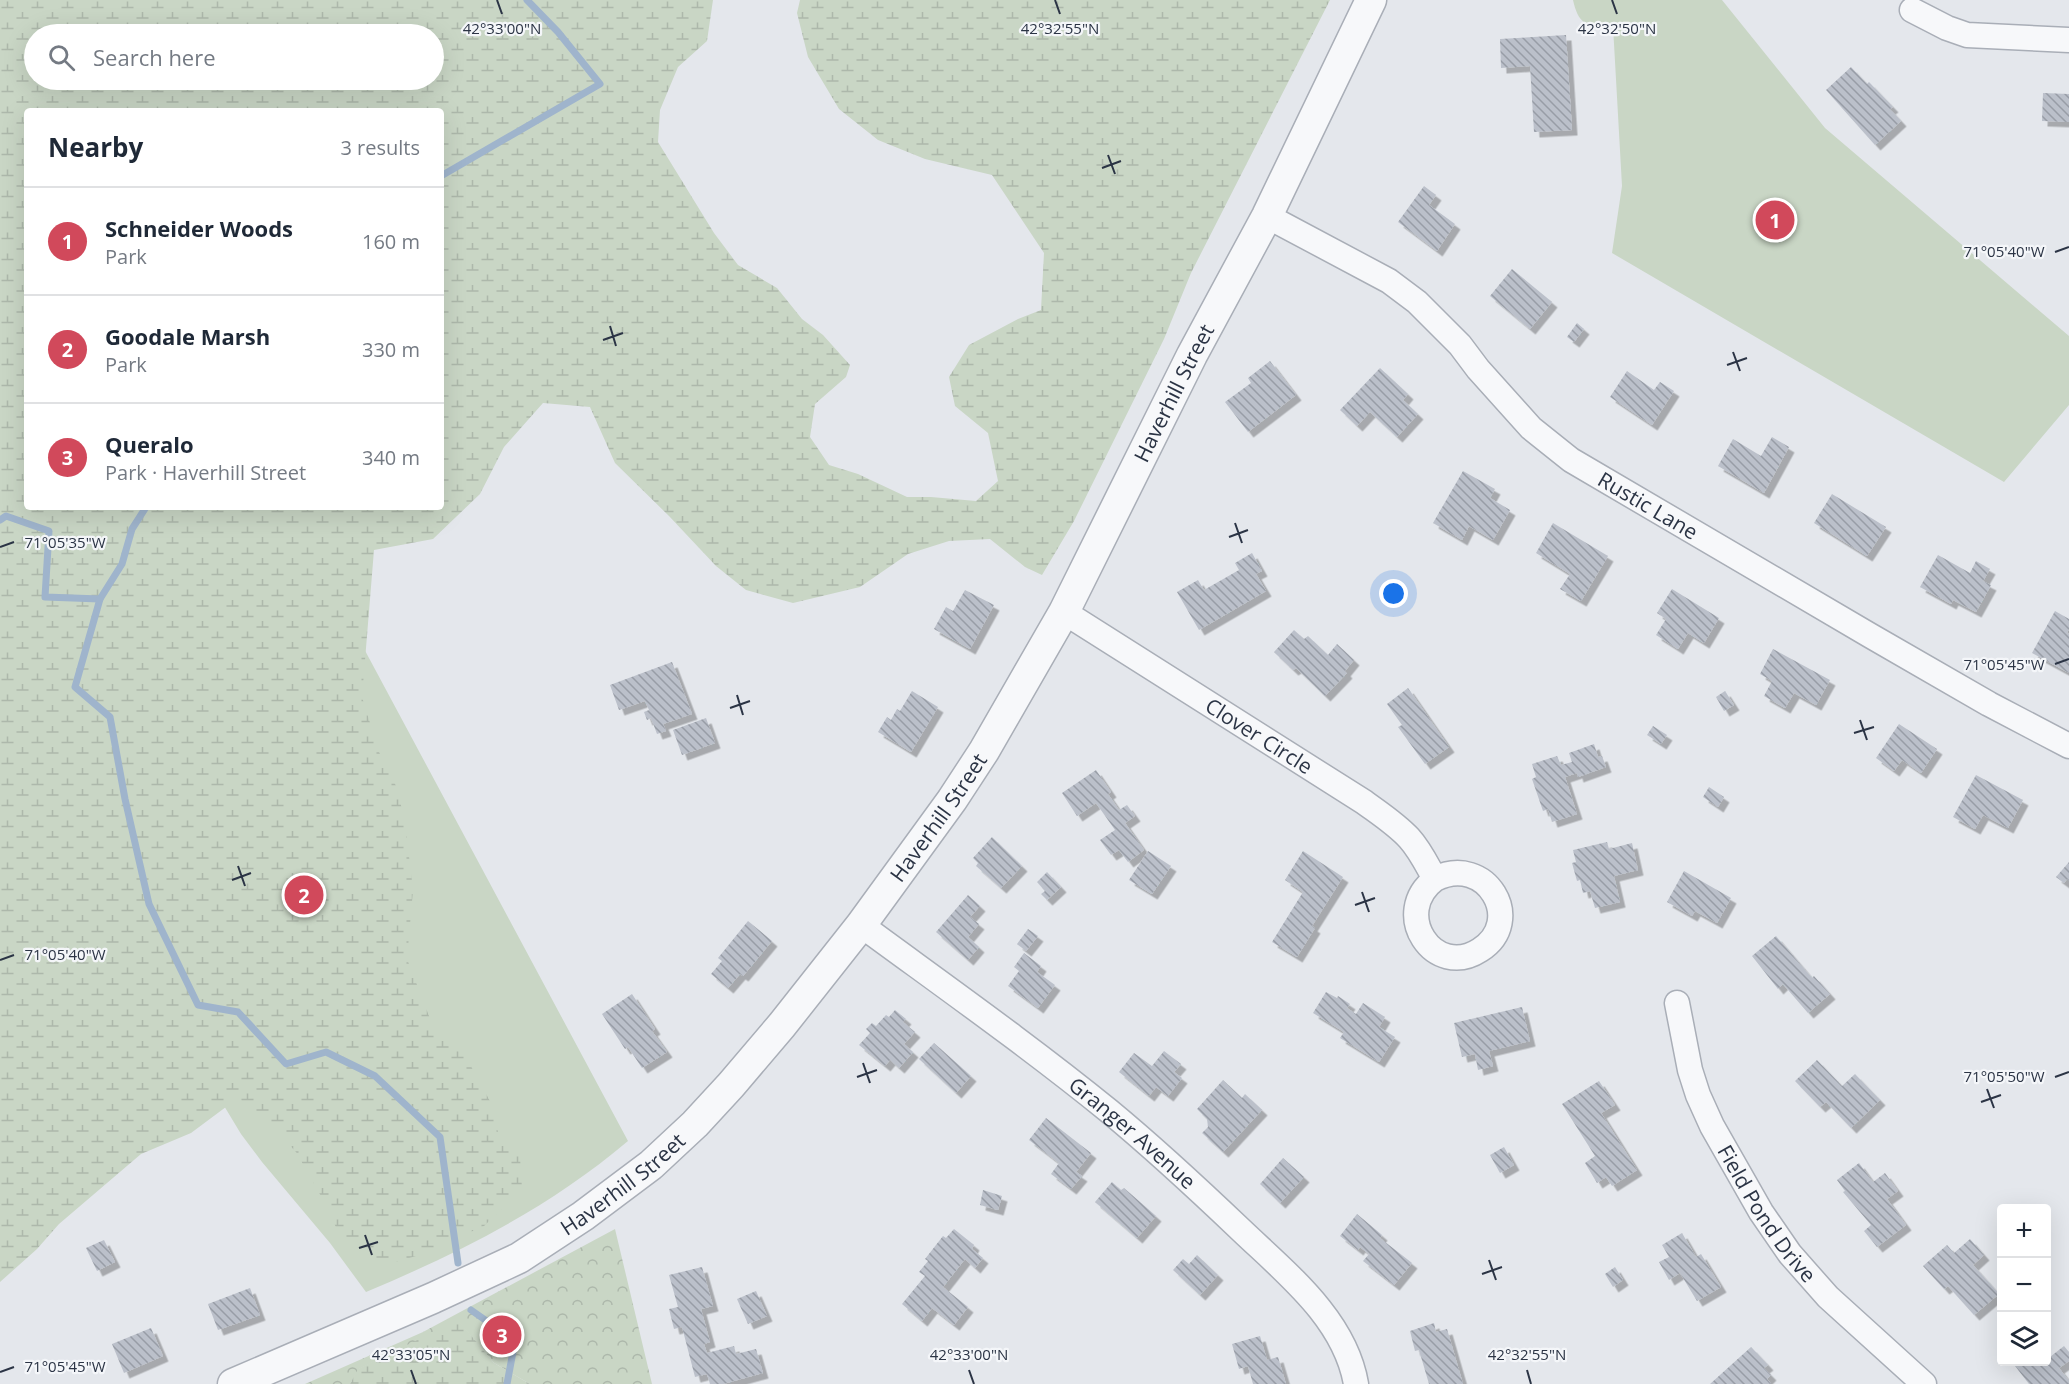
<!DOCTYPE html>
<meta charset="utf-8">
<style>
:root{--surface:#fff;--page:#f2f2f3;--text:#1f2937;--muted:#747a83;--line:#e0e1e3;--accent:#d1495b}
body{margin:0;font-family:"Open Sans",sans-serif;background:var(--page);color:var(--text)}
.controls{position:absolute;right:18px;bottom:18px;display:grid;overflow:hidden;border-radius:6px;box-shadow:0 6px 24px #0002}
.controls button{width:54px;height:54px;display:grid;place-items:center;padding:0;border:0;border-bottom:2px solid var(--line);background:var(--surface);color:var(--text);font:30px sans-serif}
.you{position:absolute;left:1394px;top:594px;width:21px;height:21px;margin:-15px;border:4px solid #fff;border-radius:50%;background:#1a73e8;box-shadow:0 0 0 9px #1a73e833}
.badge{display:grid;place-items:center;width:39px;height:39px;border-radius:50%;background:var(--accent);color:#fff;font-size:20px;font-weight:700}
.pin{position:absolute;translate:-50% -50%;border:3px solid #fff;box-shadow:0 2px 6px #0006}
.list{margin:0;padding:0;list-style:none}
h2{display:flex;justify-content:space-between;align-items:center;height:78px;margin:0;padding:0 24px;font-size:26px}
h2 small{font-size:20px;font-weight:400;color:var(--muted)}
.list li{display:grid;grid-template-columns:39px 1fr auto;gap:18px;align-items:center;box-sizing:border-box;height:108px;padding:0 24px;border-top:2px solid var(--line)}
.list b{display:block;font-size:22px;white-space:nowrap}
.list p{margin:0;font-size:20px;white-space:nowrap;color:var(--muted)}
.list em{font-size:20px;font-style:normal;color:var(--muted)}
.icon{flex:none;width:33px;height:33px;fill:none;stroke:currentColor;stroke-width:2;stroke-linecap:round;stroke-linejoin:round}
.map{position:relative;flex:none;width:2069px;height:1384px;overflow:hidden}
.search{position:absolute;background:var(--surface);box-shadow:0 6px 24px #0002;left:24px;top:24px;width:420px;height:66px;display:flex;align-items:center;gap:15px;box-sizing:border-box;padding:0 21px;border-radius:33px;color:var(--muted);font-size:22px}
.panel{position:absolute;background:var(--surface);box-shadow:0 6px 24px #0002;left:24px;top:108px;width:420px;height:402px;border-radius:6px}
.map>svg:first-child{display:block}
.green{fill:#c9d6c5;fill-rule:evenodd}
.forest{fill:url(#forest-crowns)}
.wetland{fill:url(#wetland-marsh);fill-rule:evenodd}
.lines{fill:none;stroke-linecap:round;stroke-linejoin:round}
.stream{stroke:#9fb4cc;stroke-width:7}
.building{fill:url(#building-back-hatch);filter:url(#shadow)}
.minor-casing{stroke:#a9aeb7;stroke-width:27}
.tertiary-casing{stroke:#a9aeb7;stroke-width:33}
.minor{stroke:#f7f8fa;stroke-width:24}
.tertiary{stroke:#f7f8fa;stroke-width:30}
.ticks{fill:none;stroke:#2b3445;stroke-width:2}
.labels{text-anchor:middle;dominant-baseline:central;stroke-width:4.5;stroke-linejoin:round;paint-order:stroke}
.street-label{font-size:21px;fill:#2b3445;stroke:#f4f6f9}
.ticks-label{font-size:15px;text-anchor:middle;fill:#2b3445;stroke:#f4f6f9;stroke-width:4.5;stroke-linejoin:round;paint-order:stroke}
</style>
<div class="map">
<svg width="2069" height="1384" viewBox="0 0 2069 1384">
<defs>
<pattern id="forest-crowns" width="20" height="18" patternUnits="userSpaceOnUse" patternTransform="scale(1.5)"><rect width="20" height="18" fill="#c9d6c5"/><path d="M2 6a3 3 0 1 1 6 0M12 15a3 3 0 1 1 6 0" fill="none" stroke="#adb8ab"/></pattern>
<pattern id="wetland-marsh" width="20" height="14" patternUnits="userSpaceOnUse" patternTransform="scale(1.5)"><rect width="20" height="14" fill="#c9d6c5"/><path d="M1 5h8M5 5V1M11 12h8M15 12V8" fill="none" stroke="#adb8ab"/></pattern>
<pattern id="building-back-hatch" width="6" height="6" patternUnits="userSpaceOnUse" patternTransform="scale(1.5)"><rect width="6" height="6" fill="#bbc0ca"/><path d="M-1 5l2 2M0 0l6 6M5-1l2 2" fill="none" stroke="#989da6"/></pattern>
<filter id="shadow"><feDropShadow dx="5.5" dy="5.5" stdDeviation="0" flood-color="#0004"/></filter>
</defs>
<rect width="100%" height="100%" fill="#e4e7ec"/>
<g class="green">
<path d="M0,0H624L441,111H27V507H288L628,1141C549,1208 461,1252 366,1292L330,1243L262,1162L241,1134L30,784ZM34,34H434V80H34Z"/>
<path d="M1573,0H1722L1825,128L2069,336V405L2004,482L1612,253L1622,186L1613,26C1589,27 1579,27 1573,0Z"/>
</g>
<polygon class="forest" points="615,1229 652,1384 530,1384 494,1363 458,1321 359,1369 350,1384 305,1384 423,1332"/>
<g class="wetland">
<path d="M0,0H713L707,41L678,67L660,110L658,142L714,233L738,265L777,288L802,319L823,335L850,365L846,377L815,404L810,437L829,465L858,474L907,497H931L976,501L998,481L988,433L955,406L949,377L969,345L1018,319L1041,310L1044,253L992,175L925,159L878,140L839,109L808,57L797,13L800,0H1330L1191,273L1164,339L1074,521L1042,575L1025,567L990,539L949,541L908,554L860,587L793,603L746,590L716,566L669,516L615,463L590,407L543,403L504,447L480,494L433,539L374,550L362,697L379,752L398,790L406,831L413,890L407,959L434,1029L467,1059L491,1103L500,1140L520,1157L522,1189L484,1226L416,1256L378,1267L343,1243L326,1205L296,1152L267,1121L238,1098L191,1133L141,1154L59,1224L37,1249L0,1282ZM434,34V80H34V34ZM27,111H441V507H27Z"/>
<polygon points="458,1320 494,1363 530,1384 350,1384 358,1369"/>
</g>
<g class="lines">
<g class="stream">
<polyline points="441,176 600,84 558,32 527,0"/>
<polyline points="0,520 6,516 49,531 45,597 100,599 122,564 132,529 146,507"/>
<polyline points="100,599 75,687 110,717 125,799 149,904 198,1005 238,1012 286,1064 326,1052 375,1076 440,1137 458,1263"/>
<polyline points="471,1310 515,1341 507,1384"/>
</g>
</g>
<g class="building">
<polygon points="1566,35 1572,130 1534,132 1530,66 1501,68 1500,39"/>
<polygon points="1851,67 1867,84 1869,82 1893,107 1890,109 1901,121 1875,145 1826,90"/>
<polygon points="2043,93 2069,94 2069,122 2042,121"/>
<polygon points="1424,186 1436,195 1429,205 1455,224 1437,251 1398,222"/>
<polygon points="1512,269 1552,302 1530,329 1490,296"/>
<polygon points="1577,323 1584,329 1574,342 1567,337"/>
<polygon points="1270,361 1296,395 1248,432 1225,402 1251,383 1248,378"/>
<polygon points="1380,368 1408,394 1403,400 1418,414 1397,437 1370,412 1357,426 1340,410"/>
<polygon points="1627,371 1654,390 1660,382 1674,391 1652,425 1610,397"/>
<polygon points="1772,437 1789,447 1764,493 1718,466 1733,439 1761,456"/>
<polygon points="1463,471 1495,489 1490,498 1510,510 1493,540 1469,526 1462,540 1433,523"/>
<polygon points="1832,494 1886,527 1867,556 1814,523"/>
<polygon points="1553,523 1608,556 1581,601 1560,589 1570,574 1536,553"/>
<polygon points="1252,553 1262,571 1256,574 1266,591 1199,630 1177,592 1198,580 1204,590 1239,570 1235,563"/>
<polygon points="1938,555 1970,573 1976,561 1990,569 1983,581 1991,585 1976,612 1953,600 1951,604 1920,587"/>
<polygon points="1672,589 1719,618 1704,643 1688,633 1678,649 1656,635 1666,619 1657,613"/>
<polygon points="965,590 994,605 970,649 934,629 946,607 953,611"/>
<polygon points="2055,611 2069,619 2069,629 2067,633 2069,634 2069,673 2032,653"/>
<polygon points="1294,630 1304,639 1308,636 1328,655 1337,644 1354,660 1345,671 1347,673 1325,696 1296,668 1293,670 1274,652"/>
<polygon points="1773,649 1830,680 1816,705 1794,693 1785,708 1764,696 1772,681 1760,674"/>
<polygon points="672,662 692,714 663,724 666,731 657,734 651,718 647,720 644,712 649,710 645,701 619,710 610,685"/>
<polygon points="1408,688 1449,747 1425,764 1398,727 1402,725 1387,704"/>
<polygon points="912,691 938,707 911,752 878,732 887,717 891,720 897,709 900,711"/>
<polygon points="1725,691 1734,705 1724,711 1716,697"/>
<polygon points="706,718 715,743 682,755 673,730"/>
<polygon points="1899,724 1937,749 1921,773 1902,760 1894,771 1876,758"/>
<polygon points="1653,726 1667,735 1661,744 1647,735"/>
<polygon points="1594,744 1598,757 1602,756 1606,767 1578,777 1577,773 1565,777 1577,814 1552,822 1548,809 1543,811 1532,779 1536,777 1532,764 1557,756 1561,765 1572,762 1569,753"/>
<polygon points="1096,770 1111,792 1108,794 1119,810 1127,805 1135,816 1125,823 1144,850 1128,862 1119,850 1111,855 1100,840 1115,830 1096,803 1077,816 1062,793"/>
<polygon points="1976,775 2023,800 2008,828 1983,815 1975,829 1953,817"/>
<polygon points="1709,787 1724,797 1718,807 1703,797"/>
<polygon points="992,837 1022,866 1001,888 976,866 978,863 973,858"/>
<polygon points="1607,842 1609,849 1632,843 1638,870 1614,876 1620,902 1595,908 1590,891 1583,893 1580,880 1577,881 1572,863 1576,862 1573,850"/>
<polygon points="1148,851 1171,866 1152,894 1129,880"/>
<polygon points="1303,851 1343,877 1312,926 1315,928 1297,957 1272,942 1303,892 1285,880"/>
<polygon points="2069,862 2069,881 2067,879 2064,883 2056,877"/>
<polygon points="1684,871 1731,898 1717,923 1695,911 1692,916 1667,902"/>
<polygon points="1047,872 1061,887 1047,900 1041,894 1045,891 1037,882"/>
<polygon points="968,895 980,906 970,917 979,924 968,937 979,947 968,960 936,932"/>
<polygon points="748,921 772,941 743,976 740,974 728,988 711,974 722,961 718,958"/>
<polygon points="1028,929 1038,936 1026,951 1017,944"/>
<polygon points="1776,936 1812,978 1814,976 1830,994 1808,1013 1783,984 1778,989 1752,956"/>
<polygon points="1024,953 1041,966 1037,972 1055,985 1038,1008 1008,986 1019,971 1014,967"/>
<polygon points="1326,992 1337,998 1338,996 1350,1004 1347,1008 1356,1014 1363,1003 1385,1017 1379,1027 1395,1037 1379,1062 1340,1038 1344,1032 1313,1013"/>
<polygon points="632,994 655,1029 652,1031 667,1052 642,1068 628,1047 625,1049 602,1014"/>
<polygon points="1522,1007 1530,1041 1489,1051 1493,1066 1478,1070 1475,1054 1462,1057 1454,1023"/>
<polygon points="895,1010 906,1019 903,1022 915,1032 904,1044 913,1052 899,1068 890,1060 885,1066 859,1045 870,1033 866,1029 872,1023 876,1026 886,1015 889,1017"/>
<polygon points="934,1043 971,1076 956,1093 919,1059"/>
<polygon points="1164,1051 1181,1064 1174,1072 1182,1078 1168,1096 1156,1087 1149,1096 1119,1072 1134,1053 1152,1066"/>
<polygon points="1817,1060 1842,1086 1855,1074 1880,1100 1851,1128 1826,1102 1820,1107 1795,1081"/>
<polygon points="1223,1080 1242,1098 1245,1094 1262,1110 1223,1152 1202,1133 1208,1127 1207,1119 1197,1109"/>
<polygon points="1599,1081 1615,1105 1601,1113 1637,1170 1612,1186 1606,1177 1597,1183 1585,1163 1595,1156 1562,1104"/>
<polygon points="1046,1118 1091,1153 1076,1172 1082,1176 1071,1189 1051,1174 1059,1163 1029,1140"/>
<polygon points="1504,1147 1514,1165 1500,1173 1490,1155"/>
<polygon points="1283,1158 1304,1177 1280,1203 1260,1184"/>
<polygon points="1859,1163 1873,1182 1885,1173 1898,1191 1887,1199 1906,1225 1877,1247 1864,1231 1871,1225 1843,1192 1845,1191 1837,1180"/>
<polygon points="1112,1182 1121,1190 1124,1188 1156,1216 1137,1238 1095,1202"/>
<polygon points="983,1190 1002,1196 998,1210 980,1205"/>
<polygon points="1357,1214 1382,1235 1380,1238 1412,1263 1394,1285 1363,1261 1369,1254 1360,1247 1358,1250 1340,1236"/>
<polygon points="954,1229 974,1245 972,1249 983,1258 975,1268 965,1259 943,1287 968,1307 954,1325 932,1308 922,1321 902,1304 925,1276 919,1272 928,1261 925,1259 943,1236 946,1238"/>
<polygon points="1682,1233 1696,1257 1701,1254 1721,1287 1697,1301 1680,1273 1669,1280 1659,1262 1669,1257 1662,1245"/>
<polygon points="1970,1239 1984,1255 1973,1265 1999,1294 1974,1315 1948,1286 1944,1289 1923,1266 1947,1245 1954,1253"/>
<polygon points="104,1240 115,1262 97,1271 86,1248"/>
<polygon points="1197,1255 1218,1275 1200,1295 1173,1270 1183,1259 1189,1264"/>
<polygon points="702,1267 713,1306 701,1309 710,1342 704,1344 707,1353 734,1346 736,1354 756,1349 763,1373 723,1384 710,1384 707,1374 695,1377 682,1327 674,1329 669,1309 678,1307 669,1275"/>
<polygon points="1615,1267 1623,1280 1613,1287 1605,1274"/>
<polygon points="250,1288 260,1315 218,1330 208,1304"/>
<polygon points="756,1291 767,1316 748,1324 737,1299"/>
<polygon points="1434,1323 1436,1332 1447,1329 1463,1384 1429,1384 1419,1350 1415,1351 1410,1331"/>
<polygon points="151,1328 163,1356 124,1373 112,1344"/>
<polygon points="1260,1336 1267,1360 1278,1357 1286,1384 1253,1384 1248,1366 1239,1369 1232,1344"/>
<polygon points="2064,1346 2069,1352 2069,1361 2059,1368 2069,1381 2069,1384 2029,1384 2012,1362 2046,1362 2046,1352 2050,1357"/>
<polygon points="1751,1347 1768,1365 1764,1368 1771,1375 1767,1379 1771,1384 1710,1384"/>
</g>
<g class="lines">
<g class="minor-casing">
<g id="minor">
<polyline points="1912,10 1947,28 1967,35 2069,40"/>
<path id="s1" d="M1267,216L1389,281L1417,302L1460,345L1478,369L1531,428L1571,460L1871,636L1989,704L2069,746"/>
<path id="s2" d="M1064,612L1364,802C1379,813 1396,824 1409,838C1420,850 1427,865 1435,879C1390,913 1434,980 1480,950C1526,921 1486,853 1435,879"/>
<path id="s3" d="M861,925C944,986 1029,1046 1109,1111C1155,1149 1198,1189 1241,1230C1286,1273 1345,1319 1356,1384"/>
<path id="s4" d="M1677,1003L1690,1070L1698,1095L1712,1126L1761,1212L1790,1254L1828,1297L1924,1384"/>
</g>
</g>
<g class="tertiary-casing">
<g id="tertiary">
<path id="s5" d="M233,1384L433,1298L519,1258L583,1216L651,1165L695,1124L731,1085L782,1025L861,925L952,800L984,751L1064,612L1192,355L1267,216L1371,0"/>
</g>
</g>
<use href="#minor" class="minor"/>
<use href="#tertiary" class="tertiary"/>
</g>
<path class="ticks" d="M497,0L502,14M1055,0L1060,14M1612,0L1617,14M1108,155L1115,174M1102,168L1121,161M2055,252L2069,247M610,326L616,346M603,340L623,333M1733,352L1740,371M1727,365L1747,358M1235,523L1242,543M1229,537L1248,530M0,547L14,542M2055,664L2069,659M737,695L743,715M730,708L750,701M1860,720L1867,740M1854,733L1874,727M238,866L245,886M232,880L251,873M1362,892L1369,912M1355,905L1375,898M0,960L14,955M863,1063L870,1083M857,1077L877,1070M2055,1077L2069,1072M1987,1089L1994,1108M1981,1102L2001,1095M365,1235L372,1255M359,1248L378,1242M1489,1260L1496,1280M1482,1274L1502,1267M411,1370L416,1384M969,1370L974,1384M1527,1370L1531,1384M0,1372L14,1367"/>
<g class="labels">
<g class="street-label">
<text stroke="none"><textPath href="#s5" startOffset="1412">Haverhill Street</textPath></text>
<text stroke="none"><textPath href="#s1" startOffset="484">Rustic Lane</textPath></text>
<text stroke="none"><textPath href="#s2" startOffset="231">Clover Circle</textPath></text>
<text stroke="none"><textPath href="#s5" startOffset="926">Haverhill Street</textPath></text>
<text stroke="none"><textPath href="#s3" startOffset="342">Granger Avenue</textPath></text>
<text stroke="none"><textPath href="#s5" startOffset="440">Haverhill Street</textPath></text>
<text stroke="none"><textPath href="#s4" startOffset="232">Field Pond Drive</textPath></text>
</g>
</g>
<g class="ticks-label">
<text x="502" y="34">42°33'00"N</text>
<text x="1060" y="34">42°32'55"N</text>
<text x="1617" y="34">42°32'50"N</text>
<text x="2004" y="257">71°05'40"W</text>
<text x="65" y="548">71°05'35"W</text>
<text x="2004" y="670">71°05'45"W</text>
<text x="65" y="960">71°05'40"W</text>
<text x="2004" y="1082">71°05'50"W</text>
<text x="411" y="1360">42°33'05"N</text>
<text x="969" y="1360">42°33'00"N</text>
<text x="1527" y="1360">42°32'55"N</text>
<text x="65" y="1372">71°05'45"W</text>
</g>
</svg>
<div class="controls">
<button>+</button>
<button>−</button>
<button><svg class="icon" aria-label="layers" viewBox="0 0 24 24"><path d="M12 4l9 5-9 5-9-5zM3 14l9 5 9-5"/></svg></button>
</div>
<div class="you"></div>
<div class="pin badge" style="left:1775px;top:220px">1</div>
<div class="pin badge" style="left:304px;top:895px">2</div>
<div class="pin badge" style="left:502px;top:1335px">3</div>
<div class="search"><svg class="icon" aria-label="search" viewBox="0 0 24 24"><circle cx="10" cy="10" r="6"/><path d="M15 15l6 6"/></svg>Search here</div>
<section class="panel">
<h2>Nearby<small>3 results</small></h2>
<ul class="list">
<li><span class="badge">1</span><div><b>Schneider Woods</b><p>Park</p></div><em>160 m</em></li>
<li><span class="badge">2</span><div><b>Goodale Marsh</b><p>Park</p></div><em>330 m</em></li>
<li><span class="badge">3</span><div><b>Queralo</b><p>Park · Haverhill Street</p></div><em>340 m</em></li>
</ul>
</section>
</div>
